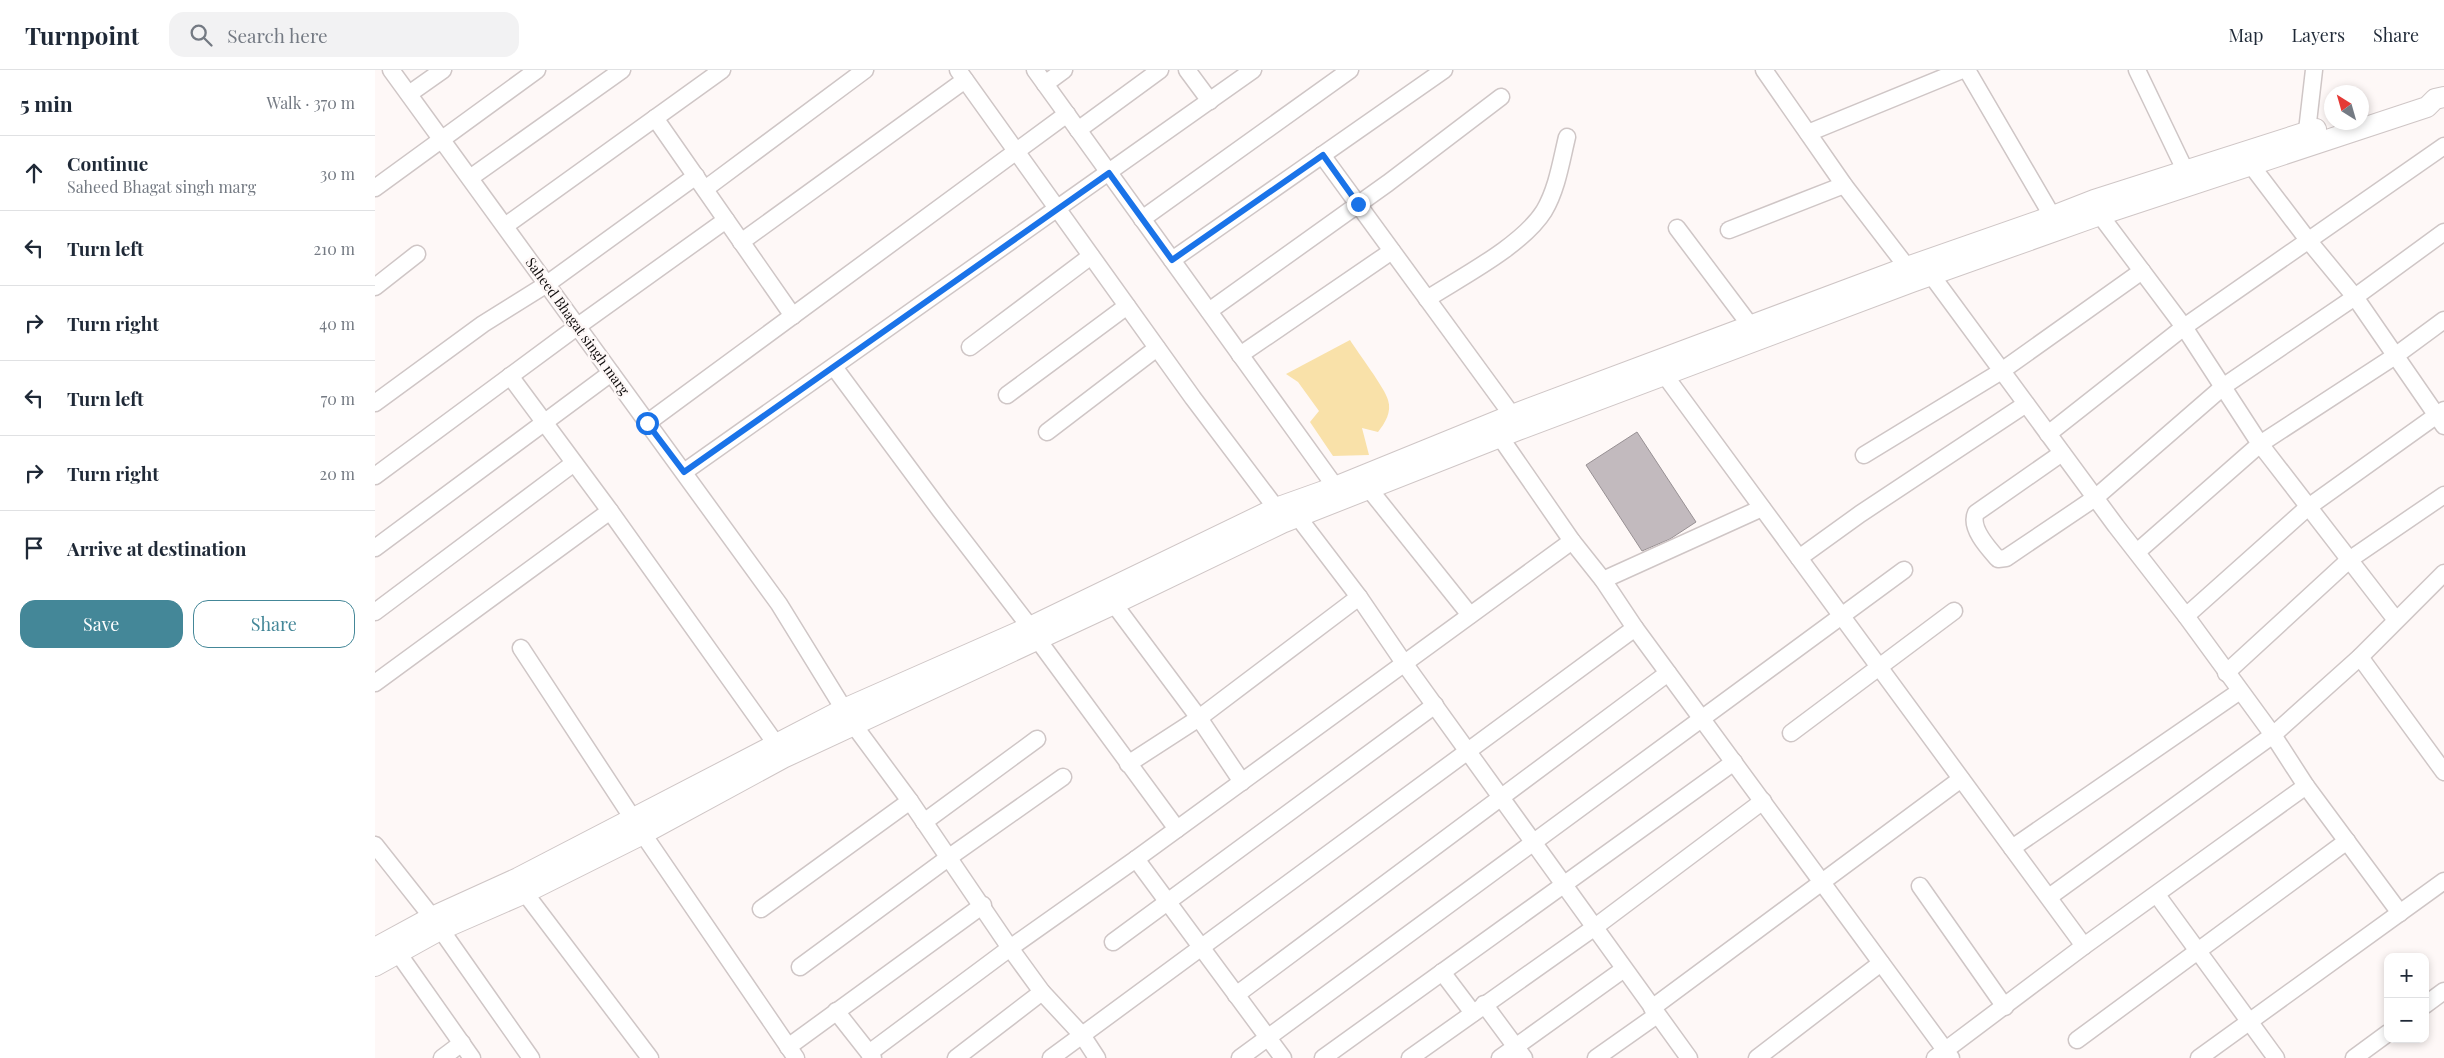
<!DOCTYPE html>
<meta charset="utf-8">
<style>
:root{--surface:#fff;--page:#f2f2f3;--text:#1f2937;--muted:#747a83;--line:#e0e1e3;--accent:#448798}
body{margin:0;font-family:"Playfair Display",serif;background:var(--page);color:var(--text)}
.controls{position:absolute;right:15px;bottom:15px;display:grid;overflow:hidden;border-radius:10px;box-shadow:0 2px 8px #0003}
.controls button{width:45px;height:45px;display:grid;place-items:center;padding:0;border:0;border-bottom:1px solid var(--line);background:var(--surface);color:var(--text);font:25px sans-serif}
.compass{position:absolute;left:1949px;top:15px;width:45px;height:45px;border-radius:50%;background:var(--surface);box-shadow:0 2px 8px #0003;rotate:323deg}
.stop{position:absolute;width:15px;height:15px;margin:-11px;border:4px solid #1a73e8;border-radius:50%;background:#fff}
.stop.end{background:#1a73e8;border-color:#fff;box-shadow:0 1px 5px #0008}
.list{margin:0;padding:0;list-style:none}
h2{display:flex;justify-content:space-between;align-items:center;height:65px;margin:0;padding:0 20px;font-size:21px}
h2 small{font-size:16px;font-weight:400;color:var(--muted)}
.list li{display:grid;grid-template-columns:32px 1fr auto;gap:15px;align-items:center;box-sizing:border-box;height:75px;padding:0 20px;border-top:1px solid var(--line)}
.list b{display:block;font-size:19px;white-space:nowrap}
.list p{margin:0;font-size:16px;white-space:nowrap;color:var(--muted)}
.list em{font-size:16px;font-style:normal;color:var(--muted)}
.actions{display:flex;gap:10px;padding:15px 20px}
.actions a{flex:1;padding:11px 0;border:1px solid var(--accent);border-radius:15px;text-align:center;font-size:18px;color:var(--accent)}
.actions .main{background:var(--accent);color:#fff}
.icon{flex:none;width:28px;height:28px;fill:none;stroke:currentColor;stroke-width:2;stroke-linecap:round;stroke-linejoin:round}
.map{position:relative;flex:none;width:2069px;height:988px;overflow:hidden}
header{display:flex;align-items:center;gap:30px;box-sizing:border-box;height:70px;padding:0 25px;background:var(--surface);border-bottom:1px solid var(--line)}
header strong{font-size:24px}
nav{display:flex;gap:28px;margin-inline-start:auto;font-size:18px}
.search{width:350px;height:45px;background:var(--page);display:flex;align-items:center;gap:12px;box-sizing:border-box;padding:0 18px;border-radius:15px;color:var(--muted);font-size:19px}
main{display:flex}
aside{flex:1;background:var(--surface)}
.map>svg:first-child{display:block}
.green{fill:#f9e1a9}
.building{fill:#c2babe;stroke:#979093}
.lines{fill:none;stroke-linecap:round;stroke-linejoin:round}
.minor-casing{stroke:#cfc6c6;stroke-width:19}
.major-casing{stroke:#cfc6c6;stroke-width:22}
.minor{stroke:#fff;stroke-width:16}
.major{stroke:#fff;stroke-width:20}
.route{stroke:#1a73e8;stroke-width:6}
.labels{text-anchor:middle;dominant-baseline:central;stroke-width:5;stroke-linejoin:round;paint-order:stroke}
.street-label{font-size:14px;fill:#100d0d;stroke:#fef8f7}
</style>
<header>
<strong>Turnpoint</strong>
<div class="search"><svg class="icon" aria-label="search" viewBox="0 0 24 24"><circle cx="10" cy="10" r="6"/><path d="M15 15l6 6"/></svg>Search here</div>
<nav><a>Map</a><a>Layers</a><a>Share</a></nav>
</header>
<main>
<aside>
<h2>5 min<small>Walk · 370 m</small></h2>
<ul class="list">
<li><svg class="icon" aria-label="ahead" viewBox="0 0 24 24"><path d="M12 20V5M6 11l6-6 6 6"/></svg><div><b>Continue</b><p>Saheed Bhagat singh marg</p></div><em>30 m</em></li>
<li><svg class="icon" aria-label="left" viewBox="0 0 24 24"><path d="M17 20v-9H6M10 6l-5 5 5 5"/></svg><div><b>Turn left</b></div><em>210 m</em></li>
<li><svg class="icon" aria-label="right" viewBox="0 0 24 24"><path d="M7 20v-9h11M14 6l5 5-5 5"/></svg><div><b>Turn right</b></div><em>40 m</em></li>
<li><svg class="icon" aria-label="left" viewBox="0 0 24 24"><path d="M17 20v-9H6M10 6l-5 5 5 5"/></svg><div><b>Turn left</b></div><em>70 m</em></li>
<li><svg class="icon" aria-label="right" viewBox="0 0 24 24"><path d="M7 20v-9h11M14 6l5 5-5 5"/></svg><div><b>Turn right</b></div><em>20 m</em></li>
<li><svg class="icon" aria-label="arrive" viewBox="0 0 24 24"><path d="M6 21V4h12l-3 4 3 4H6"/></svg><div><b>Arrive at destination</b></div></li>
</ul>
<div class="actions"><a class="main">Save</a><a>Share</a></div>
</aside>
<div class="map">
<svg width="2069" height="988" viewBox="0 0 2069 988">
<rect width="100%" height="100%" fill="#fef8f7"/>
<path class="green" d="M975,270C983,283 1010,318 1013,330C1017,342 1010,353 1003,362L987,358L994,385L958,386L935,352L944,341L923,312L911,304Z"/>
<polygon class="building" points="1262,362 1321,452 1295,469 1267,481 1211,395"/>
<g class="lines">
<g class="minor-casing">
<g id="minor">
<polyline points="16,0 404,534 478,654 535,731 635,878 667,922 707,965 722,988"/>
<polyline points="583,0 818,328 901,438"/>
<polyline points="660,0 967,426"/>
<polyline points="812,0 835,31"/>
<polyline points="1389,0 1469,115 1532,197"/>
<polyline points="1592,0 1683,156"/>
<polyline points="1762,0 1810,100"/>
<polyline points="670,14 689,0"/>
<polyline points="34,24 68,0"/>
<polyline points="280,48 418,246"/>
<polyline points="703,60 785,0"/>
<polyline points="1932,61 1939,0"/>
<polyline points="1433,63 1587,0"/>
<polyline points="947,85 1137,345"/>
<polyline points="1876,95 1933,170 1980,227 2069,356"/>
<polyline points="95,108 247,0"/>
<polyline points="0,118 162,0"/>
<polyline points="330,119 490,0"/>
<polyline points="1725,145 1809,257 1885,374 2021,550"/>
<polyline points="767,149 975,0"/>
<polyline points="130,156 347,0"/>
<polyline points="1302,158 1375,255"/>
<polyline points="1354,160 1469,115"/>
<polyline points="366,172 590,10"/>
<polyline points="797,190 1069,0"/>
<polyline points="1557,206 1741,456 1811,546 1898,665 1931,716 2025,843"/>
<polyline points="0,217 42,184"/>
<path d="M1052,229C1086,207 1147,176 1169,141C1182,119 1186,92 1192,67"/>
<polyline points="834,241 1013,113 1126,27"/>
<polyline points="595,277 716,186"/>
<polyline points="865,285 1017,181"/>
<polyline points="1283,296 1709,876"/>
<polyline points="459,297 565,440 655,557"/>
<polyline points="135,306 235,441 401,674"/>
<polyline points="632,325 752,236"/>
<polyline points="0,333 108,254 172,214 321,106"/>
<polyline points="272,353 692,44"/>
<polyline points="672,362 782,278"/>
<polyline points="1673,364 1809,257 2069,76"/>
<polyline points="1125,367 1197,471 1228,510 1260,558 1576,988"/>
<path d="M1687,383L1601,443C1594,458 1614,479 1623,489L1631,488L1720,428L1849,316L1980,227L2069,162"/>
<polyline points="1489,385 1625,302 1767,201"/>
<polyline points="309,402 878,0"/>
<polyline points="0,406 203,256 351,150"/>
<polyline points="995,420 1095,545"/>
<polyline points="923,447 984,527 1029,593 1314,988"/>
<polyline points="0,478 236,303"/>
<polyline points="1762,482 1885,374 2020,286 2069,250"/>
<polyline points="1424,488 1485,444 1651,334"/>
<polyline points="1228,510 1387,438"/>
<polyline points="739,534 824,648 867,712"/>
<polyline points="0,542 199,393"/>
<polyline points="1811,546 1932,438 2069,340"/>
<polyline points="663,570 802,759"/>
<polyline points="146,578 268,764 421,988"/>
<polyline points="1985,587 2069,702"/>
<polyline points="1851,603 1974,490 2069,425"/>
<polyline points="0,613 235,441"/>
<polyline points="1416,663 1579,541"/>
<polyline points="753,694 824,648 984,527"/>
<polyline points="549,752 662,669"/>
<polyline points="0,775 57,847 156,988"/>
<polyline points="1637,778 1865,621"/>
<polyline points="761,789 908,988"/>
<polyline points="1545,816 1630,937"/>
<polyline points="150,823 275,988"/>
<polyline points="1782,825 1901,988"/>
<polyline points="1674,827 1898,665 1985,587 2069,503"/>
<polyline points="386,839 535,731"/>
<polyline points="738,872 1060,635"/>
<polyline points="16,873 97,988"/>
<polyline points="425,897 573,788 688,707"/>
<polyline points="1067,902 1098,943"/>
<polyline points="861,925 1293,603"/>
<polyline points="1109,934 1149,988"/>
<polyline points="2050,935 2069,921"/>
<polyline points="1277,938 1586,709"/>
<polyline points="461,941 498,988"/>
<polyline points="1702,970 1972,771"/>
<polyline points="413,977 608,835"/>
<polyline points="494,983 635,878 761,789 1197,471"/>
<polyline points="67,988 87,973"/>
<polyline points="581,988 667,922"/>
<polyline points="676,988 1260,558"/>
<polyline points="865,988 1529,500"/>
<polyline points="948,988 1359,692"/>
<polyline points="1035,988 1220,857 1388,731"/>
<polyline points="1125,988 1249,899"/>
<polyline points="1221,988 1282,945"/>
<polyline points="1382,988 1506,893"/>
<polyline points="1560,988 1709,876 1931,716"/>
<polyline points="1824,988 2069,811"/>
<polyline points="1979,988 2013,963"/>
</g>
</g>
<g class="major-casing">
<g id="major">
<polyline points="0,878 57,847 143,808 469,639 655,557 901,438 960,417 1137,345 1532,197 1678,146 1719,130 1941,59"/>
<polyline points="0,896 65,860 150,823 268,764 408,688 739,534 907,453 1143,360 1537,212 1725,145 2052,37 2060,29 2069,27"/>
</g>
</g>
<use href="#minor" class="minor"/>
<use href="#major" class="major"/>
</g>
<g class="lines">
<polyline class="route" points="272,353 309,402 734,103 797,190 948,85 983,134"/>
</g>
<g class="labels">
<g class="street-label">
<text transform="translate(203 256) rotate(54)">Saheed Bhagat singh marg</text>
</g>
</g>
</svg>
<div class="controls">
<button>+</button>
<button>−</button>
</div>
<svg class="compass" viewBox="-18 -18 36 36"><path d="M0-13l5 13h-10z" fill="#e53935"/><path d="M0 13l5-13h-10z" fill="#747a83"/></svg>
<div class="stop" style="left:272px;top:353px"></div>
<div class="stop end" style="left:983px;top:134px"></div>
</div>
</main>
